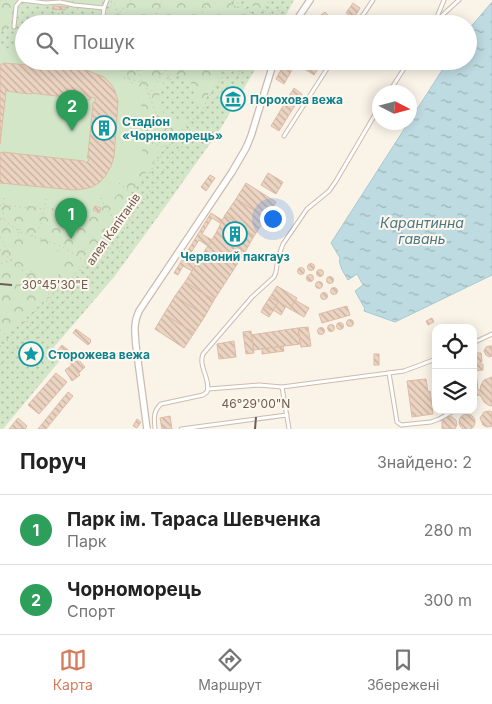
<!DOCTYPE html>
<html lang="uk">
<meta charset="utf-8">
<style>
:root{--surface:#fff;--page:#f2f2f2;--text:#222;--muted:#767676;--line:#e0e0e0;--accent:#d67a5b}
body{margin:0;font-family:Inter,sans-serif;background:var(--page);color:var(--text)}
.controls{position:absolute;right:15px;bottom:15px;display:grid;overflow:hidden;border-radius:10px;box-shadow:0 2px 12px #0003}
.controls button{width:45px;height:45px;display:grid;place-items:center;padding:0;border:0;border-bottom:1px solid var(--line);background:var(--surface);color:var(--text);font:25px sans-serif}
.compass{position:absolute;left:372px;top:85px;width:45px;height:45px;border-radius:50%;background:var(--surface);box-shadow:0 2px 12px #0003;rotate:96deg}
.you{position:absolute;left:272px;top:218px;width:18px;height:18px;margin:-12px;border:4px solid #fff;border-radius:50%;background:#1a73e8;box-shadow:0 0 0 8px #1a73e833}
.badge{display:grid;place-items:center;width:32px;height:32px;border-radius:50%;background:var(--accent);color:#fff;font-size:16px;font-weight:700}
.pin{position:absolute;translate:-50% -41px;filter:drop-shadow(0 1px 2px #0008)}
.pin::after{content:'';position:absolute;top:26px;width:18px;height:15px;background:inherit;clip-path:polygon(0 0,100% 0,50% 100%)}
.list{margin:0;padding:0;list-style:none}
h2{display:flex;justify-content:space-between;align-items:center;height:65px;margin:0;padding:0 20px;font-size:21px}
h2 small{font-size:16px;font-weight:400;color:var(--muted)}
.list li{display:grid;grid-template-columns:32px 1fr auto;gap:15px;align-items:center;box-sizing:border-box;height:70px;padding:0 20px;border-top:1px solid var(--line)}
.list b{display:block;font-size:19px;white-space:nowrap}
.list p{margin:0;font-size:16px;white-space:nowrap;color:var(--muted)}
.list em{font-size:16px;font-style:normal;color:var(--muted)}
.icon{flex:none;width:28px;height:28px;fill:none;stroke:currentColor;stroke-width:2;stroke-linecap:round;stroke-linejoin:round}
.map{position:relative;flex:none;width:492px;height:429px;overflow:hidden}
.search{position:absolute;background:var(--surface);box-shadow:0 2px 12px #0003;left:15px;right:15px;top:15px;height:55px;display:flex;align-items:center;gap:12px;box-sizing:border-box;padding:0 18px;border-radius:28px;color:var(--muted);font-size:19px}
.sheet{height:205px;background:var(--surface)}
nav{display:flex;justify-content:space-around;align-items:center;box-sizing:border-box;height:70px;border-top:1px solid var(--line);background:var(--surface);font-size:14px;color:var(--muted)}
nav a{display:grid;justify-items:center;gap:2px}
nav .on{color:var(--accent)}
.map>svg:first-child{display:block}
.green{fill:url(#green-dots)}
.forest{fill:url(#forest-crowns)}
.pitch{fill:#d3e6c8}
.water{fill:url(#water-ripples);stroke:#a6cad2}
.building{fill:url(#building-back-hatch);stroke:#ddbca5}
.lines{fill:none;stroke-linecap:round;stroke-linejoin:round}
.service-casing{stroke:#cbbcaf;stroke-width:5}
.minor-casing{stroke:#cbbcaf;stroke-width:8}
.path{stroke:#d1b8a6;stroke-width:1;stroke-dasharray:1 4;stroke-linecap:butt}
.service{stroke:#fff;stroke-width:3}
.minor{stroke:#fff;stroke-width:5.5}
.minor-bridge-casing{stroke:#cbbcaf;stroke-width:8;stroke-linecap:butt}
.minor-bridge{stroke:#fff;stroke-width:5.5}
.ticks{fill:none;stroke:#715c4f;stroke-width:2}
.labels{text-anchor:middle;dominant-baseline:central;stroke-width:4;stroke-linejoin:round;paint-order:stroke}
.culture-label{font-size:12px;font-weight:bold;fill:#0d838f;stroke:#fdf7ee;text-anchor:start}
.street-label{font-size:12px;fill:#715c4f;stroke:#fdf7ee}
.water-label{font-size:14px;font-style:italic;fill:#4b7782;stroke:#fdf7ee}
.ticks-label{font-size:12px;text-anchor:middle;fill:#715c4f;stroke:#fdf7ee;stroke-width:4;stroke-linejoin:round;paint-order:stroke}
</style>
<div class="map">
<svg width="492" height="429" viewBox="0 0 492 429">
<defs>
<pattern id="green-dots" width="8" height="8" patternUnits="userSpaceOnUse" patternTransform="scale(1.25)"><rect width="8" height="8" fill="#d3e6c8"/><path d="M2 2h.1M6 6h.1" fill="none" stroke="#b0bea5" stroke-width="1.8" stroke-linecap="round"/></pattern>
<pattern id="forest-crowns" width="20" height="18" patternUnits="userSpaceOnUse" patternTransform="scale(1.25)"><rect width="20" height="18" fill="#d3e6c8"/><path d="M2 6a3 3 0 1 1 6 0M12 15a3 3 0 1 1 6 0" fill="none" stroke="#b0bea5"/></pattern>
<pattern id="water-ripples" width="26" height="14" patternUnits="userSpaceOnUse" patternTransform="scale(1.25)"><rect width="26" height="14" fill="#bedbe1"/><path d="M2 4q2-2 4 0t4 0M15 11q2-2 4 0t4 0" fill="none" stroke="#9fb5b9"/></pattern>
<pattern id="building-back-hatch" width="6" height="6" patternUnits="userSpaceOnUse" patternTransform="scale(1.25)"><rect width="6" height="6" fill="#ecd4c2"/><path d="M-1 5l2 2M0 0l6 6M5-1l2 2" fill="none" stroke="#c4afa0"/></pattern>
</defs>
<rect width="100%" height="100%" fill="#faf3e8"/>
<polygon class="green" points="0,0 294,0 281,24 24,24 24,61 260,61 221,128 170,200 114,277 54,347 62,358 3,429 0,429"/>
<g class="forest">
<path d="M0,0H16C10,13 13,24 0,33Z"/>
<polygon points="74,0 104,0 101,5 99,5 76,3"/>
<polygon points="112,0 226,0 255,19 253,24 107,24"/>
<polygon points="244,0 267,0 260,11"/>
<path d="M122,61H229L207,96L202,108H199C192,100 199,89 188,80C166,61 150,97 165,115C173,123 180,117 186,123L164,149L144,175L84,263L6,337L0,344V203L72,210L143,148C144,127 145,109 136,89C130,77 125,76 122,61Z"/>
</g>
<g class="pitch">
<polygon points="11,48 24,50 24,61 104,61 106,65 124,72 136,89 144,115 143,148 135,175 122,191 114,198 104,204 72,210 0,203 0,49"/>
<polygon points="39,241 48,244 47,247 63,253 62,256 66,258 57,278 54,277 50,281 34,269 27,268 18,260 16,251 31,249"/>
</g>
<path class="water" d="M492,2V275L395,322L364,311V310L365,309L355,291L363,285L357,274L348,280C344,273 338,265 340,258L331,243L448,61H468V30Z"/>
<g class="building">
<polygon points="353,3 360,8 354,18 346,13"/>
<polygon points="53,6 66,7 65,10 52,9"/>
<polygon points="325,12 332,20 328,24 310,24"/>
<polygon points="286,61 297,61 284,84 276,79"/>
<polygon points="311,61 323,61 314,75 306,70"/>
<polygon points="4,63 86,70 104,77 111,84 115,91 118,101 114,157 111,166 106,175 100,182 92,187 83,189 74,190 0,183 0,153 2,152 84,161 86,163 89,160 87,157 88,155 93,103 96,99 92,97 90,100 31,93 31,94 21,93 7,91 6,90 5,91 6,92 0,144 0,65"/>
<polygon points="294,88 302,94 279,131 271,126"/>
<circle cx="233" cy="99" r="3.5"/>
<polygon points="268,173 283,182 276,194 261,185"/>
<polygon points="210,175 215,178 206,191 201,187"/>
<polygon points="246,183 276,202 266,218 236,199"/>
<polygon points="236,199 266,218 254,236 225,215"/>
<polygon points="95,206 101,208 99,213 93,210"/>
<polygon points="211,213 222,220 220,223 212,218 202,234 212,240 208,246 199,240 187,259 196,265 192,271 183,266 178,275 174,273"/>
<polygon points="225,215 254,236 245,252 216,233"/>
<polygon points="216,233 245,252 214,300 185,282"/>
<circle cx="311" cy="267" r="3.5"/>
<circle cx="301" cy="271" r="3.5"/>
<circle cx="320" cy="273" r="3.5"/>
<circle cx="310" cy="278" r="3.5"/>
<circle cx="330" cy="280" r="3.5"/>
<circle cx="319" cy="285" r="3.5"/>
<polygon points="185,282 214,300 205,316 175,296"/>
<polygon points="277,286 297,298 290,309 270,297"/>
<circle cx="334" cy="291" r="3.5"/>
<circle cx="324" cy="296" r="3.5"/>
<polygon points="175,296 205,316 194,333 164,314"/>
<polygon points="270,297 278,302 273,311 264,306"/>
<polygon points="295,300 309,308 304,317 290,309"/>
<polygon points="278,302 286,306 281,315 273,310"/>
<polygon points="264,306 273,311 269,317 261,312"/>
<polygon points="347,306 350,315 322,323 319,314"/>
<polygon points="164,314 194,333 184,348 155,329"/>
<polygon points="432,318 434,322 428,325 426,321"/>
<circle cx="350" cy="323" r="3.5"/>
<circle cx="340" cy="326" r="3.5"/>
<circle cx="331" cy="328" r="3.5"/>
<polygon points="308,327 311,346 301,347 298,328"/>
<circle cx="321" cy="331" r="3.5"/>
<polygon points="298,328 300,344 254,350 251,335"/>
<polygon points="76,329 91,340 90,341 91,342 88,345 73,333"/>
<polygon points="251,331 254,353 246,354 243,332"/>
<polygon points="234,341 236,357 219,359 217,344"/>
<polygon points="62,345 67,349 61,355 57,351"/>
<polygon points="283,346 284,351 262,354 262,349"/>
<polygon points="490,346 492,346 492,356 489,357 486,355 484,351 486,347"/>
<polygon points="67,349 74,355 68,361 61,355"/>
<circle cx="34" cy="353" r="3"/>
<polygon points="473,353 481,353 482,362 480,362 480,364 483,364 483,370 474,371"/>
<rect x="374" y="354" width="5" height="11"/>
<polygon points="76,357 85,367 79,373 69,362"/>
<polygon points="72,365 80,375 72,381 65,370"/>
<polygon points="474,371 476,371 478,390 476,390"/>
<polygon points="56,373 67,382 39,414 28,405"/>
<polygon points="492,377 492,406 488,405 484,402 480,395 476,396 475,390 480,390 481,385 484,380"/>
<polygon points="426,379 428,392 430,391 433,414 412,417 407,381"/>
<polygon points="68,392 73,396 46,429 38,429"/>
<polygon points="489,411 492,412 492,426 487,427 483,425 480,418 484,412"/>
<circle cx="467" cy="422" r="8"/>
<polygon points="170,416 172,429 162,429 160,418"/>
<polygon points="447,416 452,417 456,420 457,425 455,429 443,429 442,428 442,420"/>
<polygon points="18,418 27,426 25,429 9,429"/>
<polygon points="137,419 141,422 137,428 133,426"/>
</g>
<g class="lines">
<g class="service-casing">
<g id="service">
<polyline points="436,21 459,0"/>
<polyline points="102,24 104,8 107,0"/>
<polyline points="357,24 373,0"/>
<polyline points="434,24 444,0"/>
<polyline points="14,27 16,6 21,0 46,3 60,2 74,5 104,8"/>
<polyline points="389,92 409,61"/>
<polyline points="284,136 332,61"/>
<polyline points="473,343 492,334"/>
<polyline points="389,373 397,422 401,425 431,422 439,419 452,412"/>
<polyline points="282,387 289,429"/>
<polyline points="208,389 259,385 282,387 404,371 436,359"/>
<path d="M155,429C154,419 153,411 161,404L203,395L207,392C211,379 198,367 203,354L252,297L274,277L276,272L278,258L283,244L307,209L329,191L336,181L380,106"/>
<polyline points="181,429 287,415"/>
</g>
</g>
<g class="minor-casing">
<g id="minor">
<polyline points="294,24 310,0"/>
<path d="M136,346C135,332 133,324 139,311L232,172L246,148L251,136L274,61"/>
</g>
</g>
<g class="path">
<polyline points="233,0 259,18"/>
<polyline points="111,1 114,3 121,24"/>
<polyline points="265,11 274,17"/>
<polyline points="107,20 120,12 131,0"/>
<polyline points="57,24 59,10"/>
<polyline points="155,24 157,12 162,0"/>
<polyline points="193,24 211,0"/>
<polyline points="255,24 270,0"/>
<polyline points="271,24 285,0"/>
<polyline points="134,61 142,81 147,89 155,111 160,136 166,147"/>
<polyline points="161,61 171,81"/>
<polyline points="230,66 240,72"/>
<polyline points="124,78 142,82"/>
<polyline points="218,86 227,92"/>
<polyline points="149,95 170,61"/>
<polyline points="230,100 226,101 224,99 247,61"/>
<polyline points="186,134 223,89"/>
<polyline points="138,138 166,148"/>
<polyline points="165,150 173,156"/>
<polyline points="149,172 157,178"/>
<polyline points="119,183 142,200"/>
<path d="M101,198C107,212 112,218 125,226"/>
<polyline points="0,205 44,209"/>
<polyline points="0,219 3,219 17,230"/>
<polyline points="3,219 4,195"/>
<polygon points="19,229 21,231 18,233 17,230"/>
<path d="M21,232C33,237 46,240 58,245C68,249 77,256 86,262"/>
<polyline points="32,236 41,225 46,199"/>
<polyline points="0,237 10,254 11,260 0,264"/>
<polyline points="99,245 107,252"/>
<polyline points="0,250 51,296"/>
<path d="M103,262L108,266C115,262 120,254 121,246L116,242"/>
<polyline points="80,270 88,277"/>
<polyline points="28,275 34,269"/>
<polyline points="57,291 73,292"/>
<polyline points="27,321 34,330"/>
<polyline points="0,330 8,337"/>
<polyline points="7,340 14,348"/>
<polyline points="0,347 26,320 80,270 95,251 165,150 181,131 202,111 207,100 233,61"/>
<polyline points="17,347 22,352 25,352 45,332 51,323 54,310 47,302"/>
<polyline points="0,365 16,347 89,278 116,241 158,179 173,157 190,138 181,131"/>
</g>
<use href="#service" class="service"/>
<use href="#minor" class="minor"/>
<g class="minor-bridge-casing">
<polyline id="minor-bridge" points="136,346 147,429"/>
</g>
<use href="#minor-bridge" class="minor-bridge"/>
</g>
<path class="ticks" d="M0,284L12,285M255,429L256,417"/>
<defs>
<g id="museum-ring" transform="scale(1.25)"><circle r="9.5" fill="#fdf7ee" stroke="#0f9aa8" stroke-width="1.5"/><path d="M0-6L6-3V-2H-6V-3ZM-5-1h2V3h-2ZM-1-1h2V3h-2ZM3-1h2V3H3ZM-6 4H6V6H-6Z" fill="#0f9aa8"/></g>
<g id="building-ring" transform="scale(1.25)"><circle r="9.5" fill="#fdf7ee" stroke="#0f9aa8" stroke-width="1.5"/><path d="M-4-6H4V6H1V3H-1V6H-4ZM-2.5-4.3h1.7v1.8h-1.7ZM.8-4.3h1.7v1.8H.8ZM-2.5-1h1.7V.8h-1.7ZM.8-1h1.7V.8H.8Z" fill="#0f9aa8"/></g>
<g id="sight-ring" transform="scale(1.25)"><circle r="9.5" fill="#fdf7ee" stroke="#0f9aa8" stroke-width="1.5"/><path d="M0-6L1.8-2.2L6-1.7L2.9 1.2L3.7 5.4L0 3.3L-3.7 5.4L-2.9 1.2L-6-1.7L-1.8-2.2Z" fill="#0f9aa8"/></g>
</defs>
<g fill-rule="evenodd">
<use href="#museum-ring" x="233" y="99"/>
<use href="#building-ring" x="104" y="128"/>
<use href="#building-ring" x="235" y="234"/>
<use href="#sight-ring" x="31" y="354"/>
</g>
<g class="labels">
<g class="culture-label">
<text x="250" y="99">Порохова вежа</text>
<text x="122" y="121">Стадіон<tspan x="122" dy="14">«Чорноморець»</tspan></text>
<text x="235" y="256" text-anchor="middle">Червоний пакгауз</text>
<text x="48" y="354">Сторожева вежа</text>
</g>
<g class="street-label">
<text transform="translate(113 229) rotate(-55)">алея Капітанів</text>
</g>
<g class="water-label">
<text x="422" y="222">Карантинна<tspan x="422" dy="16">гавань</tspan></text>
</g>
</g>
<g class="ticks-label">
<text x="55" y="289">30°45'30"E</text>
<text x="256" y="408">46°29'00"N</text>
</g>
</svg>
<div class="controls">
<button><svg class="icon" aria-label="locate" viewBox="0 0 24 24"><circle cx="12" cy="12" r="6"/><path d="M12 2v4M12 18v4M2 12h4M18 12h4"/></svg></button>
<button><svg class="icon" aria-label="layers" viewBox="0 0 24 24"><path d="M12 4l9 5-9 5-9-5zM3 14l9 5 9-5"/></svg></button>
</div>
<svg class="compass" viewBox="-18 -18 36 36"><path d="M0-13l5 13h-10z" fill="#e53935"/><path d="M0 13l5-13h-10z" fill="#767676"/></svg>
<div class="you"></div>
<div class="pin badge" style="left:71px;top:239px;background:#2e9e5b">1</div>
<div class="pin badge" style="left:72px;top:131px;background:#2e9e5b">2</div>
<div class="search"><svg class="icon" aria-label="search" viewBox="0 0 24 24"><circle cx="10" cy="10" r="6"/><path d="M15 15l6 6"/></svg>Пошук</div>
</div>
<section class="sheet">
<h2>Поруч<small>Знайдено: 2</small></h2>
<ul class="list">
<li><span class="badge" style="background:#2e9e5b">1</span><div><b>Парк ім. Тараса Шевченка</b><p>Парк</p></div><em>280 m</em></li>
<li><span class="badge" style="background:#2e9e5b">2</span><div><b>Чорноморець</b><p>Спорт</p></div><em>300 m</em></li>
</ul>
</section>
<nav>
<a class="on"><svg class="icon" aria-label="map" viewBox="0 0 24 24"><path d="M3 6l6-2 6 2 6-2v14l-6 2-6-2-6 2zM9 4v14M15 6v14"/></svg>Карта</a>
<a><svg class="icon" aria-label="directions" viewBox="0 0 24 24"><path d="M12 3l9 9-9 9-9-9zM9 14v-3h6M13 9l2 2-2 2"/></svg>Маршрут</a>
<a><svg class="icon" aria-label="saved" viewBox="0 0 24 24"><path d="M7 4h10v16l-5-4-5 4z"/></svg>Збережені</a>
</nav>
